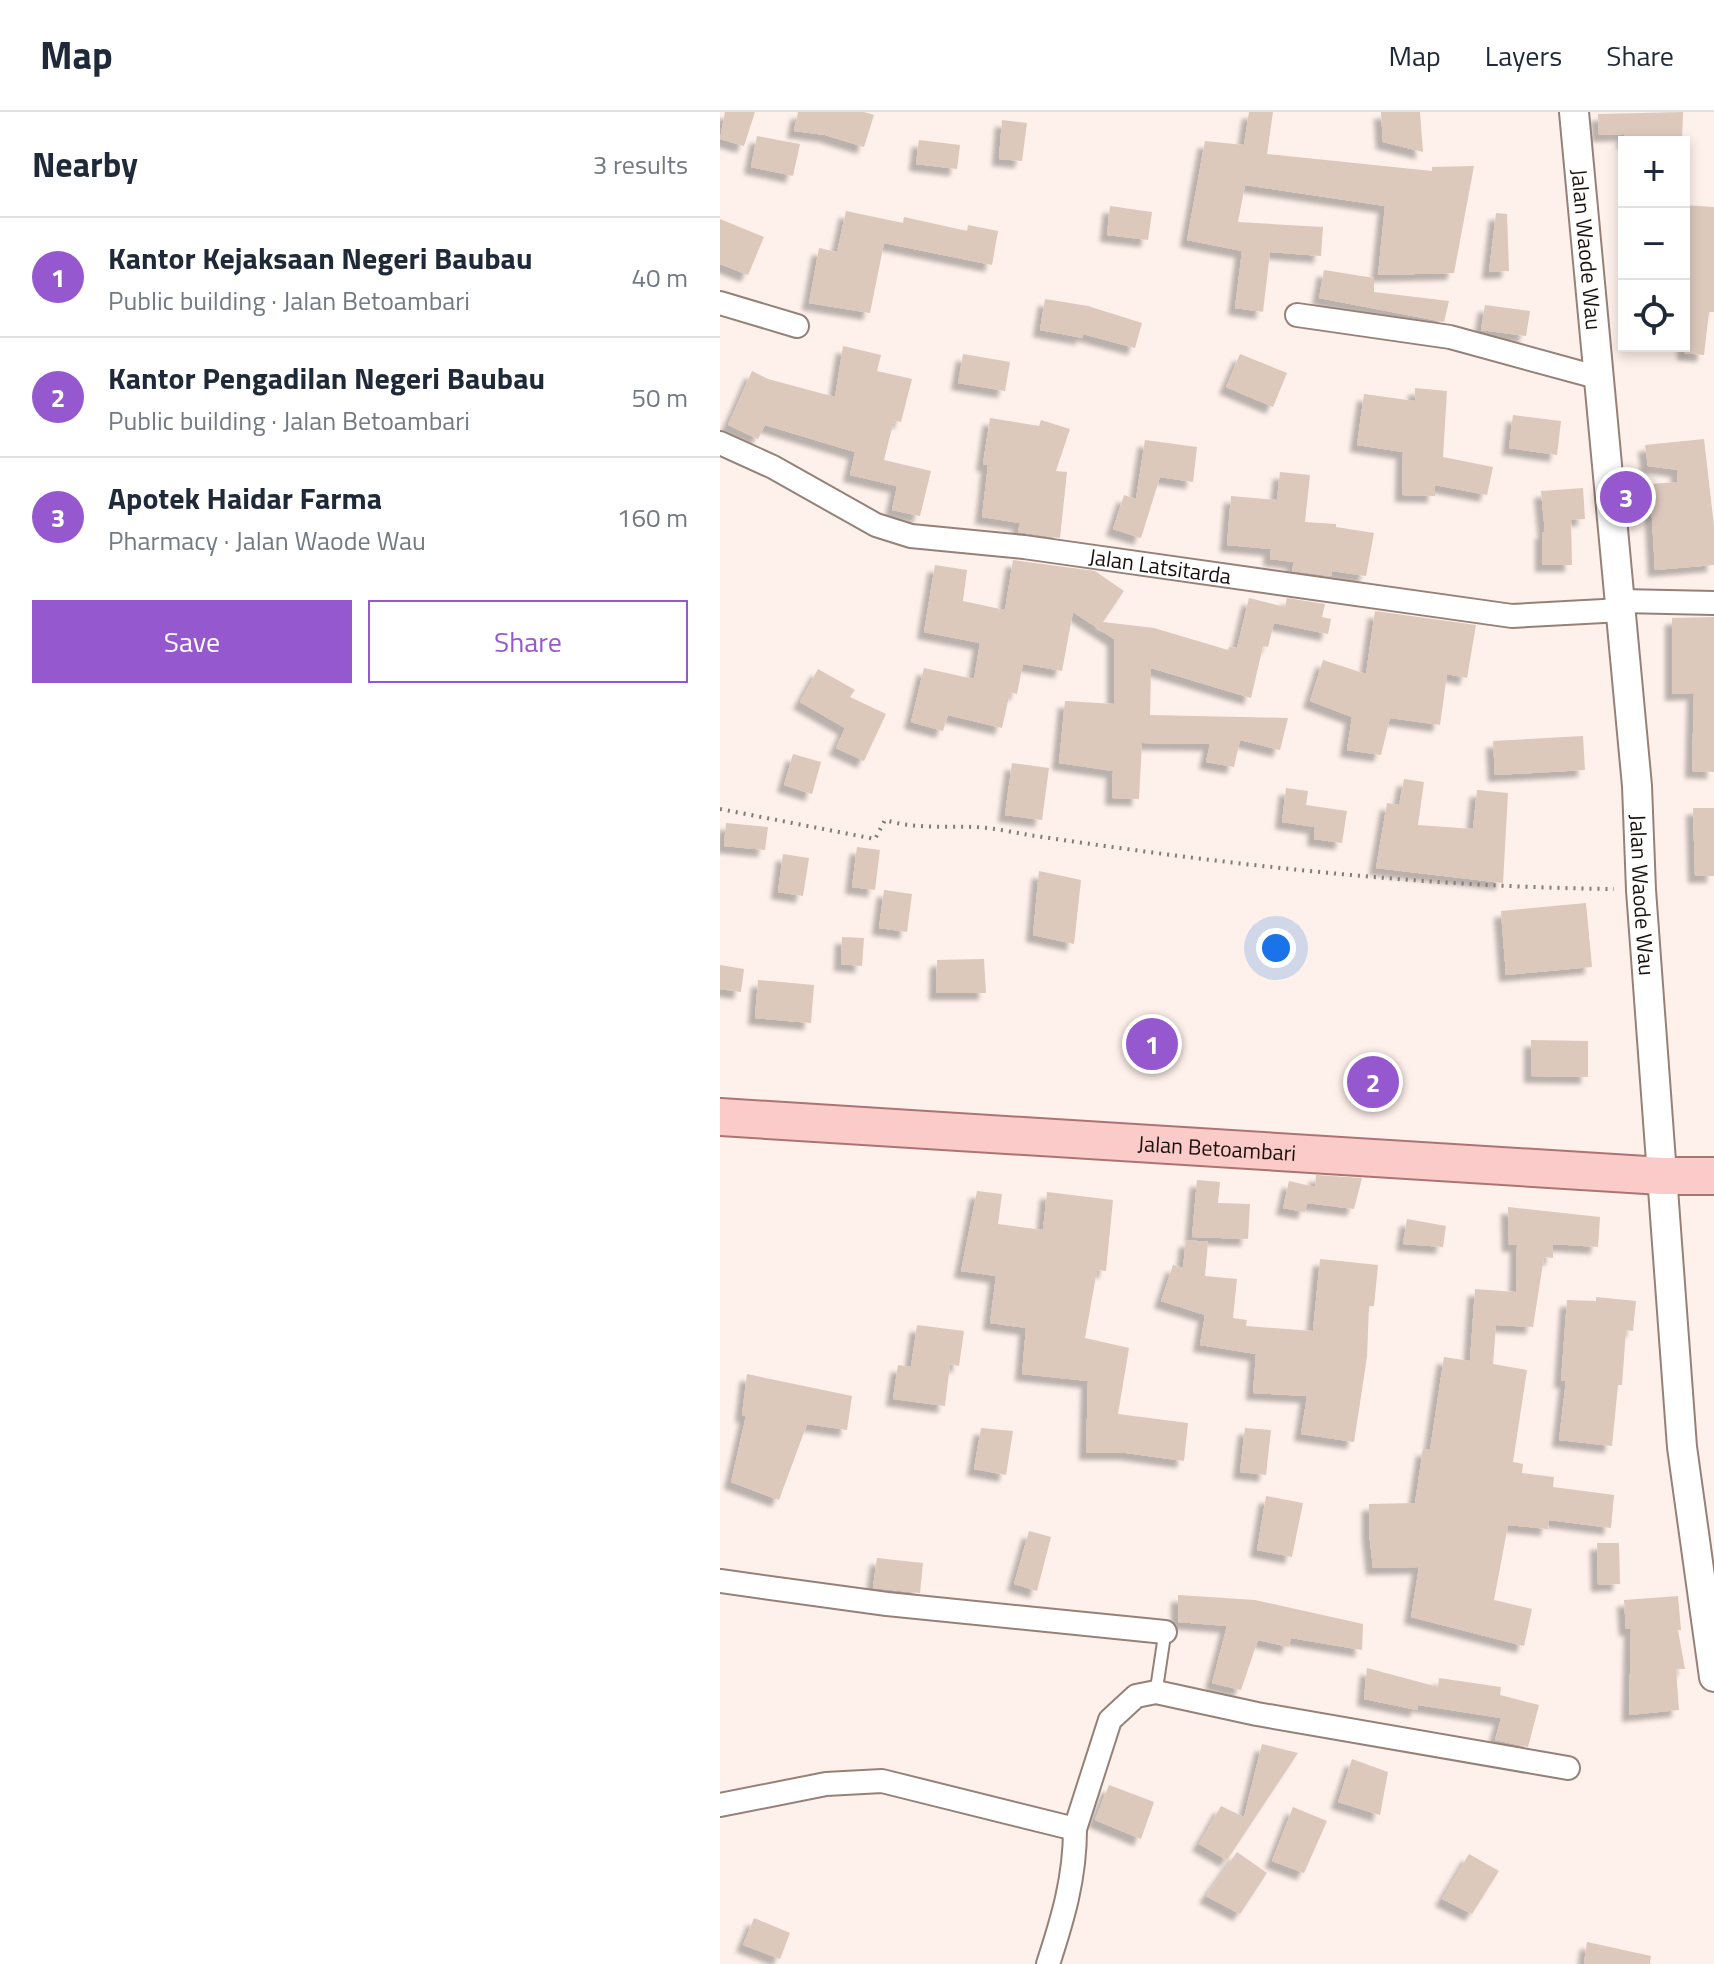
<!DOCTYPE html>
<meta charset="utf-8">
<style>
:root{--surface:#fff;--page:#f6f6f7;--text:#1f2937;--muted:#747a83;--line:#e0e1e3;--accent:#9558cf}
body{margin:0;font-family:"Titillium Web",sans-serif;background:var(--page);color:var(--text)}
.controls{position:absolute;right:24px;top:24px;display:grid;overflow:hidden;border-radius:0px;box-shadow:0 4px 12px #0003}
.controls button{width:72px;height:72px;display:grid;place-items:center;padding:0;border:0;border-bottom:2px solid var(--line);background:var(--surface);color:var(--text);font:40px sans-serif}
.you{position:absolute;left:556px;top:836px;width:28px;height:28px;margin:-20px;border:6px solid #fff;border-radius:50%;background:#1a73e8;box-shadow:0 0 0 12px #1a73e833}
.badge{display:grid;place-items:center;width:52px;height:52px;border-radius:50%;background:var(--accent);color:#fff;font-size:26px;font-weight:700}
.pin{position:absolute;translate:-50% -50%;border:4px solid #fff;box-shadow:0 2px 8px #0006}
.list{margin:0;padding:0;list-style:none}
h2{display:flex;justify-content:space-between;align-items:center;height:104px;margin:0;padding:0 32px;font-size:34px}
h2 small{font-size:26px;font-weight:400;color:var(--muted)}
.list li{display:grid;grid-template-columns:52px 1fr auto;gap:24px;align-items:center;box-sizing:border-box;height:120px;padding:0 32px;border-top:2px solid var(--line)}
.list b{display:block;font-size:30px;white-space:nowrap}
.list p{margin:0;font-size:26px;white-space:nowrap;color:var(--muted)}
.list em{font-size:26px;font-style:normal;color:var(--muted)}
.actions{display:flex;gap:16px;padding:24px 32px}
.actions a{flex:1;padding:18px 0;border:2px solid var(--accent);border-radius:0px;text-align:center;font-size:28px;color:var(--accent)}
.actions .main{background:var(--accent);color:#fff}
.icon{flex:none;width:44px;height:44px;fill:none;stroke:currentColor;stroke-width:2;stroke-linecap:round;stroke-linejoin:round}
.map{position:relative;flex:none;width:994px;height:1852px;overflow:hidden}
header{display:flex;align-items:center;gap:48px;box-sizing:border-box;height:112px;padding:0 40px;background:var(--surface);border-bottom:2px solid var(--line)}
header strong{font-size:38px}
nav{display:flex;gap:44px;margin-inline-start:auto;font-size:28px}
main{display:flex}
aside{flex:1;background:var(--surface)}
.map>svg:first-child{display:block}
.building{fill:#ddc8bc;filter:url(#shadow)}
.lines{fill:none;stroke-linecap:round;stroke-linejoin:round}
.service-casing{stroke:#958178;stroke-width:15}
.minor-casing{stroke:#958178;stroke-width:26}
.tertiary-casing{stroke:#958178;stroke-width:32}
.primary-casing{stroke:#ab7471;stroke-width:40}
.path{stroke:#857a76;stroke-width:4;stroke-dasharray:2 6;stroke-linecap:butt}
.service{stroke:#fff;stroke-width:11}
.minor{stroke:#fff;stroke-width:22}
.tertiary{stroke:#fff;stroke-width:28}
.primary{stroke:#fbcbca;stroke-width:36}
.labels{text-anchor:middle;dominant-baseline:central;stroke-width:7;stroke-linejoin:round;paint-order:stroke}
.street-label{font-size:22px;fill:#1a120f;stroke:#fff}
</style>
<header>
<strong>Map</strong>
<nav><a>Map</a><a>Layers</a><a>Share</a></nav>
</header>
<main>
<aside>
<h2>Nearby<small>3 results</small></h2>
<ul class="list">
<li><span class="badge">1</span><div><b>Kantor Kejaksaan Negeri Baubau</b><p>Public building · Jalan Betoambari</p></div><em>40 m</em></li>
<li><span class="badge">2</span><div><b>Kantor Pengadilan Negeri Baubau</b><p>Public building · Jalan Betoambari</p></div><em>50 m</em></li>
<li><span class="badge">3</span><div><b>Apotek Haidar Farma</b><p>Pharmacy · Jalan Waode Wau</p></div><em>160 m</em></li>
</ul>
<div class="actions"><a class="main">Save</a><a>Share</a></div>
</aside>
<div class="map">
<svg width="994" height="1852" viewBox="0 0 994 1852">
<defs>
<filter id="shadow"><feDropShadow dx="-7" dy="7" stdDeviation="2" flood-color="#0004"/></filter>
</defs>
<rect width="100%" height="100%" fill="#fef0ea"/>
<g class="building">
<polygon points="5,0 35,0 24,34 0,27"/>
<polygon points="78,0 144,0 154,3 144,35 105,23 74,19"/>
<polygon points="529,0 553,0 547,42 712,59 712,55 754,54 734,161 658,163 665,94 525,73 518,110 603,115 601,144 550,140 543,200 515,196 522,139 467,128 485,29 524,33"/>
<polygon points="661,0 700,0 703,40 663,30"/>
<polygon points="963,0 962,30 904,30 904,22 879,23 878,2"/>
<polygon points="282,8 307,11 302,49 279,47"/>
<polygon points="37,24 80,32 73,64 31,55"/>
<polygon points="199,28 240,33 237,57 196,52"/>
<polygon points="964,93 994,95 994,200 989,200 984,243 964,241"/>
<polygon points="390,94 432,100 428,128 387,123"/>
<polygon points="126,99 183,111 184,105 247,119 248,113 278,119 272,153 164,131 150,201 89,191 99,136 117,140"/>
<polygon points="776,101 787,102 789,159 769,160"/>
<polygon points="0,107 44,125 28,163 0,152"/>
<polygon points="604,158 654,166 654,180 729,189 724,210 599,186"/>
<polygon points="325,187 368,194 422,211 415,236 363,222 363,226 320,218"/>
<polygon points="765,193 810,199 806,224 761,218"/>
<polygon points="123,234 161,243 157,259 192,267 181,310 174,308 164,348 211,359 200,404 172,398 177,374 130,363 135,340 45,313 38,327 8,313 32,259 48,267 115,285"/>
<polygon points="243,242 290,250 285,279 238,271"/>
<polygon points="520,242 567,261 553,295 506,275"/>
<polygon points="695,276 727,279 723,345 773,355 767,383 715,373 715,384 682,383 683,340 637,333 644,282 695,289"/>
<polygon points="793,303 841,309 837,343 789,336"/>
<polygon points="270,306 319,314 321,308 350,317 336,359 347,360 340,426 298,420 300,411 262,405 268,353 263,352"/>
<polygon points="984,327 994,414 994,453 935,458 930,372 957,370 958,358 928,354 925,333"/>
<polygon points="425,328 477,335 473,370 440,365 421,426 393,417 404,383 416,387"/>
<polygon points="560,360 590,363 585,410 616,412 616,415 654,421 646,464 612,459 611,464 572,459 574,450 550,447 551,437 507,433 511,384 557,388"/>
<polygon points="863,376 865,407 851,408 852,453 822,453 822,420 825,420 821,379"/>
<polygon points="293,448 375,459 404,479 383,510 434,516 508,538 509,535 517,536 529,486 565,495 567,486 605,492 602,505 611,507 608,522 554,511 548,535 543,534 531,586 431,556 430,603 568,606 560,638 520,628 514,655 486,650 490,632 422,631 419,687 392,686 393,659 339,651 345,589 394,592 394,527 353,500 342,559 303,552 297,582 290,580 282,616 228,603 223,619 191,610 204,556 254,567 260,531 204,520 215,453 247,458 243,489 285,498"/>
<polygon points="655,499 756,513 747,566 727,562 720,613 670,606 661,643 627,638 632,605 590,589 603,548 646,562"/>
<polygon points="994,505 994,660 972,659 974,581 952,582 952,506"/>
<polygon points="98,557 135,578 130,585 166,602 144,649 116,636 125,616 80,590"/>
<polygon points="863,624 865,658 775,663 773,629"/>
<polygon points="73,642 101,650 92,682 64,673"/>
<polygon points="292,651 329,656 322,708 285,703"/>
<polygon points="684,667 704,670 698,713 753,717 757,678 788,681 783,771 656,756 667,691 679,693"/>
<polygon points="566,676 588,679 586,693 627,699 622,731 594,727 595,715 562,710"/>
<polygon points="973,696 994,696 994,764 975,764"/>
<polygon points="6,711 48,715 45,738 4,734"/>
<polygon points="137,735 160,738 155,778 132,775"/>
<polygon points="63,742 89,746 83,784 58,780"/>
<polygon points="319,759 361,768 354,832 313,823"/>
<polygon points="164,778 192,782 187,820 159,816"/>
<polygon points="866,791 872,855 786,863 781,799"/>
<polygon points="122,825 144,826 142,854 121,852"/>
<polygon points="264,847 266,881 216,881 217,848"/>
<polygon points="0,853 24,857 21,880 0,877"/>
<polygon points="38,868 94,873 91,911 35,906"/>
<polygon points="811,928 868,929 868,965 811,964"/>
<polygon points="596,1063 642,1066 634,1097 587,1091 585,1100 563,1096 569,1069 595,1075"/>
<polygon points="477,1068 500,1070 498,1091 530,1092 528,1127 472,1125"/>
<polygon points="257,1079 282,1082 278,1112 323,1118 327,1080 393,1088 386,1159 377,1158 365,1226 409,1236 398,1302 468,1311 464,1349 406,1341 366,1341 368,1269 302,1262 306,1216 270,1211 276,1164 241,1159"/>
<polygon points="788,1095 880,1105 878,1135 833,1132 833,1146 824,1145 813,1215 776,1213 773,1252 807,1258 793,1350 803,1352 802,1361 834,1365 833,1375 894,1383 891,1416 829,1408 828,1417 788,1413 774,1488 812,1497 804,1534 691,1505 699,1455 653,1456 649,1420 649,1392 695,1391 703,1337 710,1338 724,1245 750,1249 755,1177 796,1180 797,1133 789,1133"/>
<polygon points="687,1107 726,1114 723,1135 683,1132"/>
<polygon points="466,1128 488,1130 485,1164 517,1167 513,1206 527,1208 526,1214 593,1219 600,1147 658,1153 654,1194 649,1194 647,1245 634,1330 581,1322 587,1284 533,1281 536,1242 480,1233 485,1203 441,1189 453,1153 463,1156"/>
<polygon points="876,1185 916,1189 913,1219 906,1218 902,1273 898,1273 892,1334 839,1328 846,1269 841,1269 847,1188 876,1189"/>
<polygon points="197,1213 244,1219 239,1254 230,1252 225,1294 173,1287 178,1253 191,1255"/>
<polygon points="27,1262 132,1284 127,1318 87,1312 59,1388 11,1370 26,1304 22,1303"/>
<polygon points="261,1316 293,1319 286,1363 254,1357"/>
<polygon points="525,1316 551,1318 546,1363 520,1360"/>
<polygon points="546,1384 583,1391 572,1445 537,1438"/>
<polygon points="309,1419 331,1425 317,1479 294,1472"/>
<polygon points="877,1431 899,1431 900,1472 878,1473"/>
<polygon points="157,1446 203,1451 200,1481 153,1476"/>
<polygon points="458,1483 535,1488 643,1512 642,1538 571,1526 569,1535 538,1528 521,1578 492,1571 507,1514 458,1510"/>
<polygon points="958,1484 961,1518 958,1518 965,1557 956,1557 959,1598 909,1603 911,1517 906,1517 904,1488"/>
<polygon points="647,1556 718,1575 719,1566 781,1575 780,1583 819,1593 808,1635 775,1628 781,1606 698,1593 697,1598 644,1587"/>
<polygon points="542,1632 578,1641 507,1748 479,1732 501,1694 524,1705"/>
<polygon points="632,1647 668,1660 660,1703 618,1690"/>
<polygon points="389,1673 434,1690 421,1727 375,1708"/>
<polygon points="573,1695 607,1709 584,1761 552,1749"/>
<polygon points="517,1740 547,1761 520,1802 486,1784"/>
<polygon points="749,1742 779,1759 752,1802 722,1787"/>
<polygon points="34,1806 70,1821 60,1847 23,1833"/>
<polygon points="867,1830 931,1844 930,1852 864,1852"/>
</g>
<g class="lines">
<g class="service-casing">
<polyline id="service" points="436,1580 445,1520"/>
</g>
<g class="minor-casing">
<g id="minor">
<polyline points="0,191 77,214"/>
<polyline points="577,203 730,225 880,266"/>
<path id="s1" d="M0,331L53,355L156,413L191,424L304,435L792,504L902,498"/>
<polyline points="901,489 994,491"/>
<polyline points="0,1469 167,1492 445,1520"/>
<polyline points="0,1693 106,1672 162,1669 355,1717 390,1608 416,1584 436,1580 537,1602 848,1656"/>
<path d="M328,1852C343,1806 355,1766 355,1717"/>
</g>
</g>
<g class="tertiary-casing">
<g id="tertiary">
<path id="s2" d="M854,0L917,674L921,778L962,1335L994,1565"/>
</g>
</g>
<g class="primary-casing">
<g id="primary">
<path id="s3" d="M0,1005L942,1064H994"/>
</g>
</g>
<path class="path" d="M0,697L155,727L165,708C194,717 225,714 255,715C273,716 292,720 309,723C503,752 698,775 894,777"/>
<use href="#service" class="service"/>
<use href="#minor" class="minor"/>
<use href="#tertiary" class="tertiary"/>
<use href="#primary" class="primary"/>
</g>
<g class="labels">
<g class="street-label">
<text stroke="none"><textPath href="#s2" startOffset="138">Jalan Waode Wau</textPath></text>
<text stroke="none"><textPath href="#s1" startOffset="464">Jalan Latsitarda</textPath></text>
<text stroke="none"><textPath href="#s2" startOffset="786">Jalan Waode Wau</textPath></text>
<text stroke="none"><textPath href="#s3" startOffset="498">Jalan Betoambari</textPath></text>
</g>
</g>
</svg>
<div class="controls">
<button>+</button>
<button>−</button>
<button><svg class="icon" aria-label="locate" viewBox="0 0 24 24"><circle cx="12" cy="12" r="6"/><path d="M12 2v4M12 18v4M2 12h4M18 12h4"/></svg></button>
</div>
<div class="you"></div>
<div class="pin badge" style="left:432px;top:932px">1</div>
<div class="pin badge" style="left:653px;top:970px">2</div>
<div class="pin badge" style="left:906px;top:385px">3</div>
</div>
</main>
